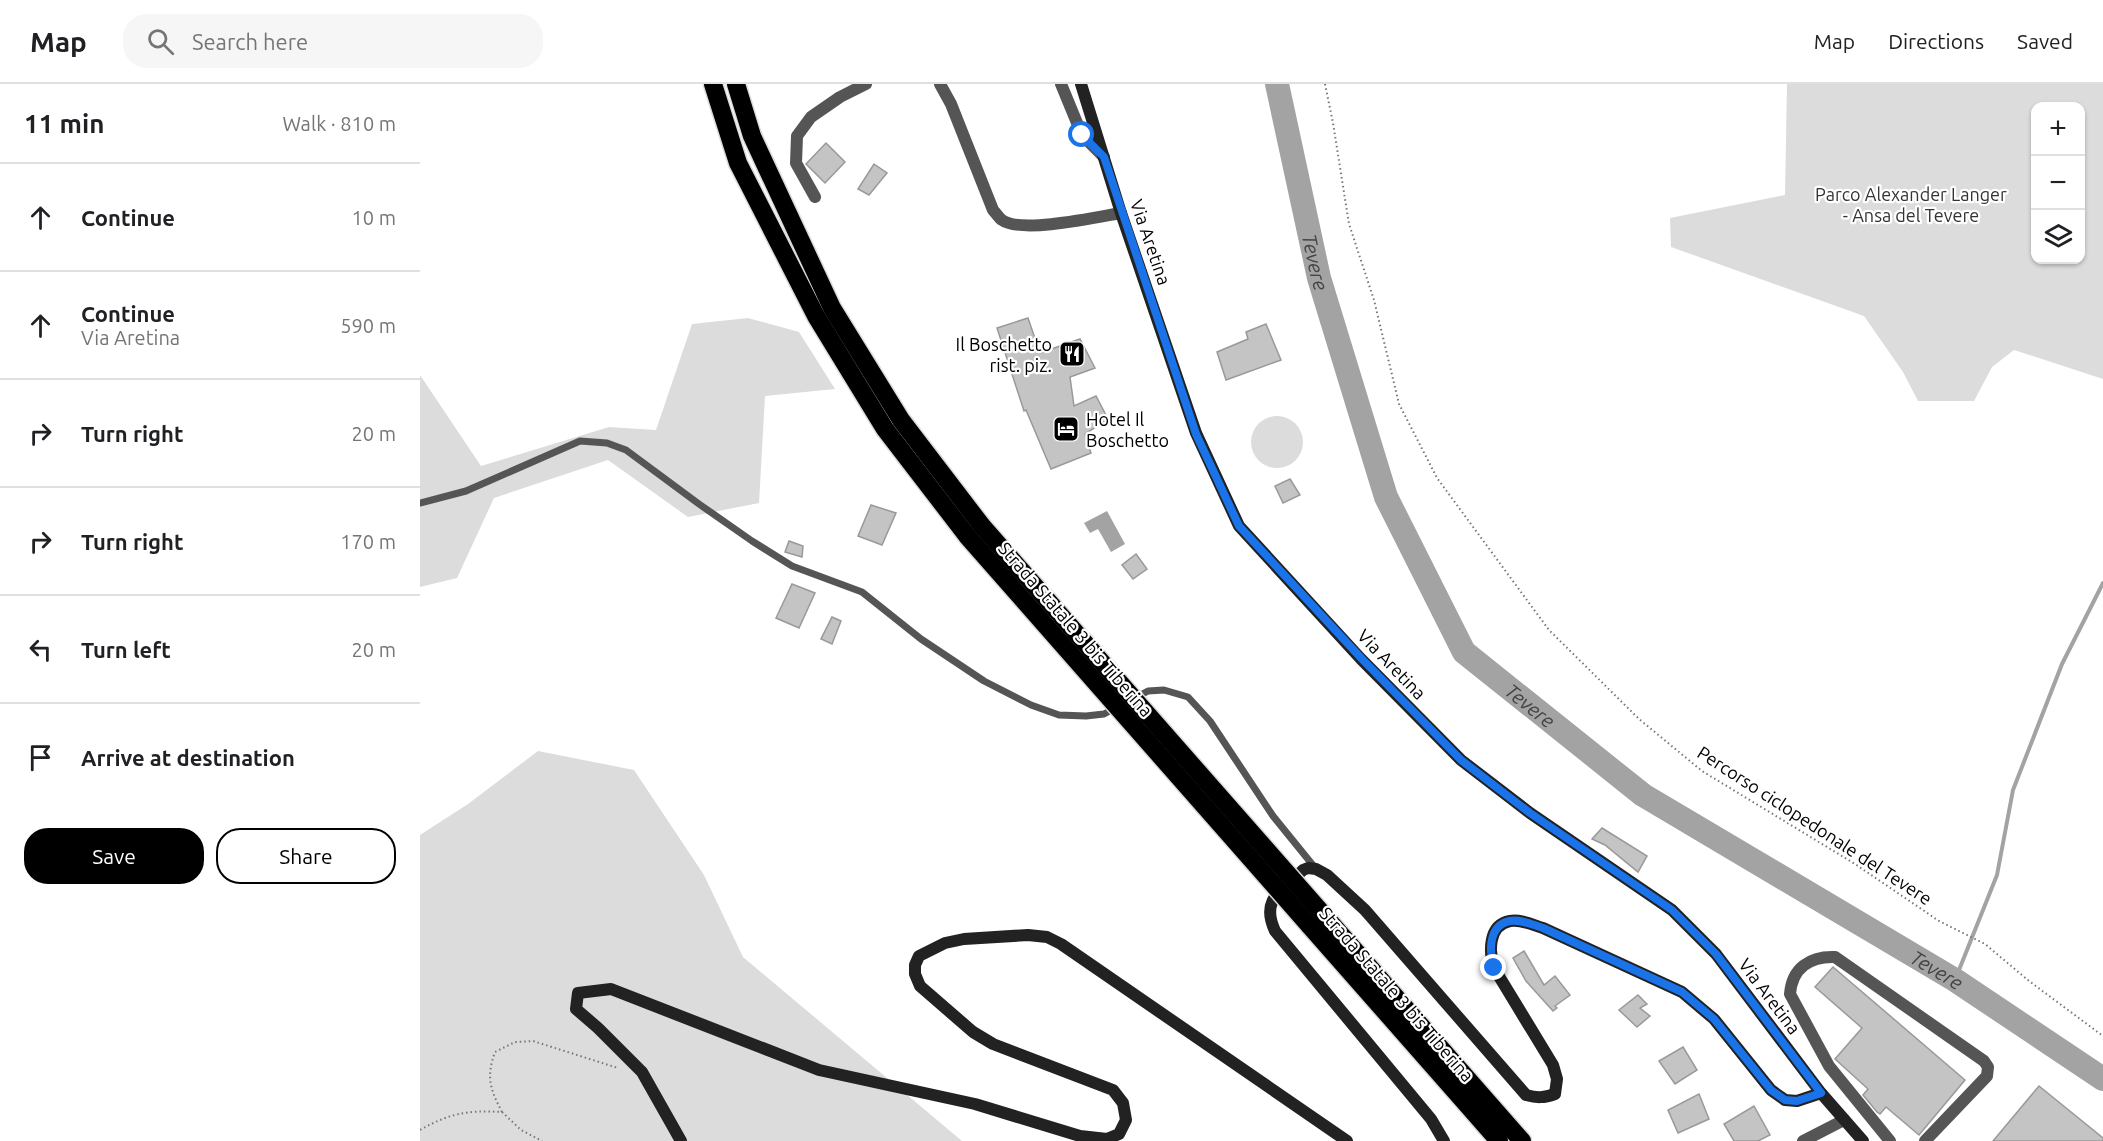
<!DOCTYPE html>
<meta charset="utf-8">
<style>
:root{--surface:#fff;--page:#f6f6f6;--text:#202124;--muted:#757577;--line:#e0e0e0;--accent:#000}
body{margin:0;font-family:Ubuntu,sans-serif;background:var(--page);color:var(--text)}
.controls{position:absolute;right:18px;top:18px;display:grid;overflow:hidden;border-radius:12px;box-shadow:0 2px 4px #0004}
.controls button{width:54px;height:54px;display:grid;place-items:center;padding:0;border:0;border-bottom:2px solid var(--line);background:var(--surface);color:var(--text);font:30px sans-serif}
.stop{position:absolute;width:18px;height:18px;margin:-14px;border:4px solid #1a73e8;border-radius:50%;background:#fff}
.stop.end{background:#1a73e8;border-color:#fff;box-shadow:0 2px 6px #0008}
.list{margin:0;padding:0;list-style:none}
h2{display:flex;justify-content:space-between;align-items:center;height:78px;margin:0;padding:0 24px;font-size:26px}
h2 small{font-size:20px;font-weight:400;color:var(--muted)}
.list li{display:grid;grid-template-columns:39px 1fr auto;gap:18px;align-items:center;box-sizing:border-box;height:108px;padding:0 24px;border-top:2px solid var(--line)}
.list b{display:block;font-size:22px;white-space:nowrap}
.list p{margin:0;font-size:20px;white-space:nowrap;color:var(--muted)}
.list em{font-size:20px;font-style:normal;color:var(--muted)}
.actions{display:flex;gap:12px;padding:18px 24px}
.actions a{flex:1;padding:14px 0;border:2px solid var(--accent);border-radius:24px;text-align:center;font-size:21px;color:var(--accent)}
.actions .main{background:var(--accent);color:#fff}
.icon{flex:none;width:33px;height:33px;fill:none;stroke:currentColor;stroke-width:2;stroke-linecap:round;stroke-linejoin:round}
.map{position:relative;flex:none;width:1683px;height:1057px;overflow:hidden}
header{display:flex;align-items:center;gap:36px;box-sizing:border-box;height:84px;padding:0 30px;background:var(--surface);border-bottom:2px solid var(--line)}
header strong{font-size:28px}
nav{display:flex;gap:33px;margin-inline-start:auto;font-size:21px}
.search{width:420px;height:54px;background:var(--page);display:flex;align-items:center;gap:15px;box-sizing:border-box;padding:0 21px;border-radius:24px;color:var(--muted);font-size:22px}
main{display:flex}
aside{flex:1;background:var(--surface)}
.map>svg:first-child{display:block}
.green{fill:#dcdcdc;fill-rule:evenodd}
.water{fill:#a3a3a3}
.lines{fill:none;stroke-linecap:round;stroke-linejoin:round}
.stream{stroke:#a3a3a3;stroke-width:4}
.river{stroke:#a3a3a3;stroke-width:24}
.building{fill:#c4c4c4;stroke:#999;stroke-width:1.5}
.highway-casing{stroke:#dbdbdb;stroke-width:21}
.path{stroke:#777;stroke-width:2;stroke-dasharray:1.5 3;stroke-linecap:butt}
.lane{stroke:#555;stroke-width:7}
.street{stroke:#555;stroke-width:12}
.secondary{stroke:#222;stroke-width:12}
.highway{stroke:#000;stroke-width:18}
.highway-bridge-casing{stroke:#dbdbdb;stroke-width:21;stroke-linecap:butt}
.highway-bridge{stroke:#000;stroke-width:18}
.route{stroke:#1a73e8;stroke-width:8}
.labels{text-anchor:middle;dominant-baseline:central;stroke-width:4.5;stroke-linejoin:round;paint-order:stroke}
.park-label{font-size:18px;fill:#333;stroke:#fff}
.street-label{font-size:18px;fill:#000;stroke:#fff}
.poi-label{font-size:18px;fill:#000;stroke:#fff;text-anchor:end}
.water-label{font-size:20px;font-style:italic;fill:#444;stroke:#fff}
</style>
<header>
<strong>Map</strong>
<div class="search"><svg class="icon" aria-label="search" viewBox="0 0 24 24"><circle cx="10" cy="10" r="6"/><path d="M15 15l6 6"/></svg>Search here</div>
<nav><a>Map</a><a>Directions</a><a>Saved</a></nav>
</header>
<main>
<aside>
<h2>11 min<small>Walk · 810 m</small></h2>
<ul class="list">
<li><svg class="icon" aria-label="ahead" viewBox="0 0 24 24"><path d="M12 20V5M6 11l6-6 6 6"/></svg><div><b>Continue</b></div><em>10 m</em></li>
<li><svg class="icon" aria-label="ahead" viewBox="0 0 24 24"><path d="M12 20V5M6 11l6-6 6 6"/></svg><div><b>Continue</b><p>Via Aretina</p></div><em>590 m</em></li>
<li><svg class="icon" aria-label="right" viewBox="0 0 24 24"><path d="M7 20v-9h11M14 6l5 5-5 5"/></svg><div><b>Turn right</b></div><em>20 m</em></li>
<li><svg class="icon" aria-label="right" viewBox="0 0 24 24"><path d="M7 20v-9h11M14 6l5 5-5 5"/></svg><div><b>Turn right</b></div><em>170 m</em></li>
<li><svg class="icon" aria-label="left" viewBox="0 0 24 24"><path d="M17 20v-9H6M10 6l-5 5 5 5"/></svg><div><b>Turn left</b></div><em>20 m</em></li>
<li><svg class="icon" aria-label="arrive" viewBox="0 0 24 24"><path d="M6 21V4h12l-3 4 3 4H6"/></svg><div><b>Arrive at destination</b></div></li>
</ul>
<div class="actions"><a class="main">Save</a><a>Share</a></div>
</aside>
<div class="map">
<svg width="1683" height="1057" viewBox="0 0 1683 1057">
<rect width="100%" height="100%" fill="#fff"/>
<g class="green">
<path d="M1367,0H1683V295L1594,266L1572,283L1554,317H1498L1483,288L1444,232L1251,163L1250,134L1365,111ZM1616,22H1660V176H1616Z"/>
<polygon points="328,234 379,248 415,305 345,312 339,419 268,433 188,376 74,414 37,494 0,503 0,291 61,382 189,343 236,346 272,240"/>
<circle cx="857" cy="358" r="26"/>
<polygon points="118,667 214,686 284,791 323,873 542,1057 0,1057 0,751 48,720"/>
</g>
<polygon class="water" points="687,427 705,460 691,468 678,445 670,449 664,439"/>
<g class="lines">
<polyline class="stream" points="1535,896 1577,791 1593,706 1642,580 1683,499"/>
<path class="river" id="s1" d="M857,0L899,194L966,413L1044,568L1223,711L1535,896L1683,995"/>
</g>
<g class="building">
<polygon points="406,59 425,78 405,99 386,80"/>
<polygon points="454,80 467,89 449,111 438,105"/>
<polygon points="608,234 620,269 660,255 675,284 650,293 654,322 676,312 688,335 665,350 671,369 631,385 606,326 604,327 577,244"/>
<polygon points="846,240 861,276 806,296 797,268 828,255 826,248"/>
<polygon points="870,395 880,411 863,419 855,402"/>
<polygon points="451,421 476,429 462,461 438,452"/>
<polygon points="369,457 383,462 382,473 365,468"/>
<polygon points="716,470 727,485 713,495 702,481"/>
<polygon points="372,500 395,509 379,544 356,534"/>
<polygon points="412,533 421,537 412,560 401,555"/>
<polygon points="1182,744 1227,772 1218,788 1185,761 1172,755"/>
<polygon points="1104,867 1124,901 1135,892 1150,911 1135,922 1137,924 1133,927 1106,897 1093,874"/>
<polygon points="1413,883 1545,996 1499,1051 1466,1023 1460,1030 1457,1028 1443,1011 1448,1005 1415,975 1442,944 1395,903"/>
<polygon points="1218,911 1227,920 1220,924 1230,932 1217,943 1199,926"/>
<polygon points="1263,963 1277,986 1255,1000 1239,977"/>
<polygon points="1619,1002 1683,1054 1683,1057 1573,1057"/>
<polygon points="1279,1010 1289,1035 1258,1049 1248,1026"/>
<polygon points="1334,1022 1350,1051 1338,1057 1314,1057 1304,1040"/>
</g>
<g class="lines">
<g class="highway-casing">
<g id="highway">
<polyline points="293,0 318,79 396,232 465,345 548,453"/>
<polyline points="316,0 332,52 412,224 481,336 562,442"/>
<polyline points="901,828 1102,1057"/>
<polyline points="889,841 1079,1057"/>
</g>
</g>
<g class="path">
<polyline points="905,0 913,39 929,140 954,216 979,320 1017,394 1129,546 1219,635 1282,687 1435,780 1519,837 1565,860 1609,897 1683,952"/>
<polyline points="82,1028 101,1046 122,1057"/>
<path d="M0,1046C30,1029 48,1026 82,1028C70,1005 66,993 75,968L95,958L113,957L198,984"/>
</g>
<g class="lane">
<polyline points="0,419 46,407 160,357 187,359 206,366 279,420 332,457 372,482 442,508 501,555 564,597 611,621 639,631 666,632 684,630 697,623"/>
<polyline points="715,614 728,607 744,606 768,613 790,637 853,732 896,785"/>
</g>
<g class="street">
<path d="M520,0L531,20L573,126C576,129 579,134 582,136C601,150 678,133 701,129"/>
<polyline points="641,0 662,51 684,73"/>
<polyline points="395,113 376,79 377,52 391,33 420,13 446,0"/>
<polyline points="1383,1057 1424,1036"/>
<path d="M1470,1057L1409,982L1370,910C1372,884 1390,872 1415,873L1564,977L1568,983L1567,992L1505,1057"/>
</g>
<g class="secondary">
<polyline points="661,0 701,129 776,349 819,442 941,575 1041,676 1110,729 1252,826 1296,870 1401,1009 1443,1057"/>
<polyline points="261,1057 222,988 178,944 156,925 158,909 191,905 399,986 555,1020 660,1052 687,1055 699,1050 706,1036 703,1019 693,1006 573,960 553,948 500,902 495,890 495,881 499,872 525,859 544,855 608,851 627,853 641,860 927,1057"/>
<path d="M1024,1057L1011,1035L855,847C840,815 862,806 883,786L888,784L896,785L907,791L945,826L1106,1011C1117,1014 1124,1014 1135,1010L1137,995L1133,981L1074,884C1069,868 1068,841 1090,837C1101,835 1113,841 1123,844L1262,908L1294,935L1351,1006L1365,1016L1377,1017L1401,1009"/>
</g>
<use href="#highway" class="highway"/>
<g class="highway-bridge-casing">
<g id="highway-bridge">
<polyline points="562,442 901,828"/>
<polyline points="548,453 889,841"/>
</g>
</g>
<use href="#highway-bridge" class="highway-bridge"/>
</g>
<g class="lines">
<path class="route" d="M662,51L684,73L776,350L819,442L942,575L1041,676L1110,729L1252,826L1296,870L1401,1009L1377,1017L1365,1016L1351,1006L1294,935L1262,908L1123,844C1113,841 1101,835 1090,837C1068,841 1069,868 1074,884"/>
</g>
<defs>
<g id="restaurant-square" transform="scale(1.35)"><rect x="-9" y="-9" width="18" height="18" rx="4" fill="#000" stroke="#fff"/><path d="M-5-6h1v4h1v-4h1v4h1v-4h1v5L-1.5 .5V6h-2V.5L-5-1ZM5-6V6H3V1.5H1.5Q1.5-4 5-6Z" fill="#fff"/></g>
<g id="hotel-square" transform="scale(1.35)"><rect x="-9" y="-9" width="18" height="18" rx="4" fill="#000" stroke="#fff"/><path d="M-6-4.5h1.5V1H6V5H4.5V3h-9V5H-6ZM-4 0a1.8 1.8 0 1 1 3.6 0ZM.5 0V-2.5h3Q6-2.5 6 0Z" fill="#fff"/></g>
</defs>
<g fill-rule="evenodd">
<use href="#restaurant-square" x="652" y="270"/>
<use href="#hotel-square" x="646" y="345"/>
</g>
<g class="labels">
<g class="park-label">
<text x="1491" y="110">Parco Alexander Langer<tspan x="1491" dy="21">- Ansa del Tevere</tspan></text>
</g>
<g class="street-label">
<text transform="translate(731 158) rotate(71)">Via Aretina</text>
<text transform="translate(656 545) rotate(49)">Strada Statale 3 bis Tiberina</text>
<text transform="translate(972 580) rotate(46)">Via Aretina</text>
<text transform="translate(1395 741) rotate(33)">Percorso ciclopedonale del Tevere</text>
<text transform="translate(977 910) rotate(49)">Strada Statale 3 bis Tiberina</text>
<text transform="translate(1350 912) rotate(53)">Via Aretina</text>
</g>
<g class="poi-label">
<text x="632" y="260">Il Boschetto<tspan x="632" dy="21">rist. piz.</tspan></text>
<text x="666" y="335" text-anchor="start">Hotel Il<tspan x="666" dy="21">Boschetto</tspan></text>
</g>
<g class="water-label">
<text stroke="none"><textPath href="#s1" startOffset="182">Tevere</textPath></text>
<text stroke="none"><textPath href="#s1" startOffset="686">Tevere</textPath></text>
<text stroke="none"><textPath href="#s1" startOffset="1172">Tevere</textPath></text>
</g>
</g>
</svg>
<div class="controls">
<button>+</button>
<button>−</button>
<button><svg class="icon" aria-label="layers" viewBox="0 0 24 24"><path d="M12 4l9 5-9 5-9-5zM3 14l9 5 9-5"/></svg></button>
</div>
<div class="stop" style="left:662px;top:51px"></div>
<div class="stop end" style="left:1074px;top:884px"></div>
</div>
</main>
